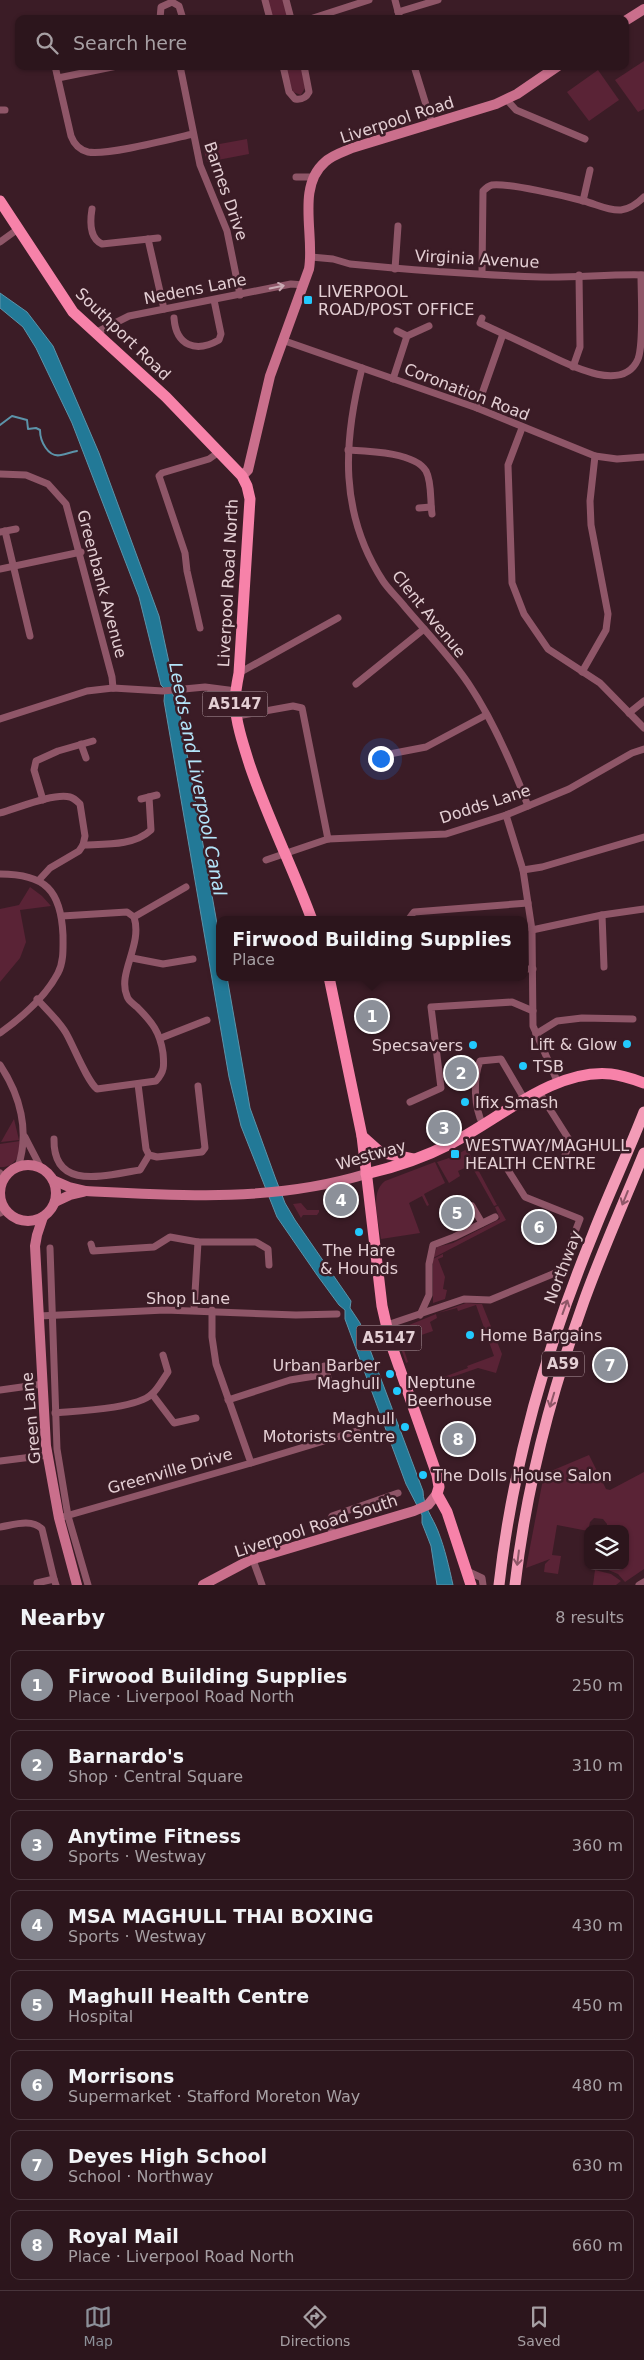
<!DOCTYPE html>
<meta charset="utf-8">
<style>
:root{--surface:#2c151c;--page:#341e25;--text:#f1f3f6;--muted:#a69fa3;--line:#48343b;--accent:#8c9099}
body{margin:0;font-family:"DejaVu Sans",sans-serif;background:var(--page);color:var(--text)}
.controls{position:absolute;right:15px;bottom:15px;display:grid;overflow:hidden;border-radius:10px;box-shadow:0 1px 4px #0004}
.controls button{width:45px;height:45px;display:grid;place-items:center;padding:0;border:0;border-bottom:1px solid var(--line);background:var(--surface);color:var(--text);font:25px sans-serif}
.you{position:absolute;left:380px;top:758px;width:18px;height:18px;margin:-12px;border:4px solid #fff;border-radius:50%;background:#1a73e8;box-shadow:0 0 0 8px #1a73e833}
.badge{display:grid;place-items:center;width:32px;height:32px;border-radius:50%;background:var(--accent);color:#fff;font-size:16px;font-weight:700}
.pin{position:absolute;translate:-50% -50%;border:2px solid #fff;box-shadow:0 1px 5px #0006}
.popup{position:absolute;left:216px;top:916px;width:312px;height:65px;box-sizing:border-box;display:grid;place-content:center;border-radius:10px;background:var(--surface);filter:drop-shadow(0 1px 4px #0005);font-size:16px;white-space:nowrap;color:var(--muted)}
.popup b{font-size:19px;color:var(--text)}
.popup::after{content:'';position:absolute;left:50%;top:100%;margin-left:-10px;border:10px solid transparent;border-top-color:var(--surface)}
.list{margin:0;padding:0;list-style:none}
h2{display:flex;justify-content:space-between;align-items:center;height:65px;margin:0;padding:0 20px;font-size:21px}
h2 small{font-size:16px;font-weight:400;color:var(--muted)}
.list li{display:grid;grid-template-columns:32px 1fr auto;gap:15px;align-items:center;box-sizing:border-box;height:70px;margin:0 10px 10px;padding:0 10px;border:1px solid var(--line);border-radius:10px}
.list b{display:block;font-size:19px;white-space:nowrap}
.list p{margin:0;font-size:16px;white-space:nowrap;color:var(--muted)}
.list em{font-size:16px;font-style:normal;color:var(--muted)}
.icon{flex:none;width:28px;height:28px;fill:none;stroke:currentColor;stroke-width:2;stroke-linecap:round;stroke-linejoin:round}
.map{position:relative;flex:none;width:644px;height:1585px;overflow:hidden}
.search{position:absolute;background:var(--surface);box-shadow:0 1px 4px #0004;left:15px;right:15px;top:15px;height:55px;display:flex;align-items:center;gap:12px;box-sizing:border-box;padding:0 18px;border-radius:10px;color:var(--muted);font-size:19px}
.sheet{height:705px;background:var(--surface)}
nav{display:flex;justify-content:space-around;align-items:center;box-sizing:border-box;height:70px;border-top:1px solid var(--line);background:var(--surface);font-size:14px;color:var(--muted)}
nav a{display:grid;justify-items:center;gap:2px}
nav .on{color:var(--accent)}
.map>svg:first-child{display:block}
.green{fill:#5a2336}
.water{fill:#227997;stroke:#5c93a9}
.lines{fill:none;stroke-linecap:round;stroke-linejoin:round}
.stream{stroke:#5c93a9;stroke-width:2}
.minor{stroke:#8f5668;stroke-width:7}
.secondary{stroke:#ca6f8c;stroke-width:10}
.primary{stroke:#f782a9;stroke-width:11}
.trunk{stroke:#f39cb7;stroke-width:11}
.oneway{stroke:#caabb4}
.oneway2{stroke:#8e5667}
.poi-dot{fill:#22c9fd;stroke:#3b1c26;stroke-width:2}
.labels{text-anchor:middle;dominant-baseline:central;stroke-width:5;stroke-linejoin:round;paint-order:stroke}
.shield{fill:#3b1c26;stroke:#b199a0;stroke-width:1}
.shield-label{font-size:15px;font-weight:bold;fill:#e4cfd4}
.street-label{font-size:16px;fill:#e4cfd4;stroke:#3b1c26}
.poi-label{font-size:16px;fill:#e4cfd4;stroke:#3b1c26;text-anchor:start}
.water-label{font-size:18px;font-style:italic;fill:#b3e4f9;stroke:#3b1c26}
</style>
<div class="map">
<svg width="644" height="1585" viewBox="0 0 644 1585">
<rect width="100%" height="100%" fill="#3b1c26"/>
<g class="green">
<polygon points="267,0 283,0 288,19 272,19"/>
<polygon points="644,61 644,109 638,112 615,80"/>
<polygon points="285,66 301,66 305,88 301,95 293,92"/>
<polygon points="598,70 619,100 589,121 567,92"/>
<polygon points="247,139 249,154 207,162 203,147"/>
<polygon points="30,887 42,896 51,906 20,910 26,942 20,958 0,982 0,909 19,905"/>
<polygon points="14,1119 19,1140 1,1142"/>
<path d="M20,1141C22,1155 14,1168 0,1167V1144Z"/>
<polygon points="467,1149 497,1205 494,1206 471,1165 458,1171 460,1176 449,1183 437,1162 452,1157"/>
<path d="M435,1162L445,1183L424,1194L429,1205L427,1206L422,1196L409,1203L420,1233L381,1239C379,1221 369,1193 385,1181Z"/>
<polygon points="301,1203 307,1210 319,1210 319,1212 317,1215 303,1215 301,1218 293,1204"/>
<polygon points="498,1206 506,1220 433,1258 437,1247 453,1243 500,1219 495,1207"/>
<polygon points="443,1254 443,1257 438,1259 445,1277 443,1289 447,1290 445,1299 433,1303 433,1259"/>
<polygon points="466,1303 482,1304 502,1354 496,1373 478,1368 415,1390 414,1388 420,1383 422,1385 468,1368 467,1366 494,1356 476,1305 458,1311 457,1308 438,1313"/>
<polygon points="436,1314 437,1318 430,1322 433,1331 407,1340 408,1345 403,1347 408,1362 406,1363 396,1334 397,1330"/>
<polygon points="589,1455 606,1489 610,1490 644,1472 644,1569 625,1582 618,1574 606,1569 606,1566 625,1566 625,1529 607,1529 607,1524 603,1519 594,1518 590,1522 588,1531 557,1525 552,1555 561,1556 558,1574 544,1572 545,1564 550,1559 526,1568 544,1474"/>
<polygon points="595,1570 611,1574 621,1581 616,1585 593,1585"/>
</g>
<path class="water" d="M0,293L27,312L53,346L99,453L159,616L173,681C169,693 177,702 180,714L219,935L220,977H227L250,1108L275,1177L285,1203L295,1220L351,1301L350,1308L360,1323L423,1491C423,1506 433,1518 438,1531C445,1549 449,1567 453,1585H437L431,1546L422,1523V1515L406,1484L345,1319V1310L339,1305L317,1275L277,1217L241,1126L229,1077L164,701L165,689L161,685L139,597L72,423L36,348L23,327L0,308Z"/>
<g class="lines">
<path class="stream" d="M0,425L12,416L27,420L28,429L36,428L40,430C40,441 48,458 61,455C67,454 71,452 77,451"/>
<g class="minor">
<polyline points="265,0 270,19"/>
<polyline points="286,0 291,19"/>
<polyline points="395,0 400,19"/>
<polyline points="398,12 438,0"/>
<polyline points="160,19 161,7 172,2 179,6 183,19"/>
<polyline points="310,19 369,0"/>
<path d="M55,66L71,136C74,144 80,150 88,152C106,156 171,139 193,134"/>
<polyline points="180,66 200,165 227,231 240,295"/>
<path d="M283,66L289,92L295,99C302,100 306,98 309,92L304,66"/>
<polyline points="414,66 432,124"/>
<polyline points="58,78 117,66"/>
<polyline points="507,100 516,110 585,139"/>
<polyline points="0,110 5,110"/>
<polyline points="296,177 314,177"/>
<polyline points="583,201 590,170"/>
<path d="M92,209C90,221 89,238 102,244L158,238"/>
<polyline points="148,239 164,309"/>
<polyline points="0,242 18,229"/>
<path d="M311,257L333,259L350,264C413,270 477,275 541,277C575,278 609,274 644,275"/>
<polyline points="395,269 398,226"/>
<path d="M482,273L483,191C486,188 488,186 492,185C509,183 565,196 584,201C596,204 608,211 621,210C630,209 637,204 644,197"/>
<path d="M174,318C176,346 196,353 219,340L221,334L214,300"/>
<path d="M482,318L480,323C499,332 517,340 536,349C560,360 622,397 638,359C644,343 641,295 641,275"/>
<polyline points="397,331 407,336"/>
<polyline points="95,333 129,316 291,284 304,285"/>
<polyline points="282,340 477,408 595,456 617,459 644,457"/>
<polyline points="573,367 580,347 579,275"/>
<path d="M362,368C343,443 339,513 383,581C389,590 398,598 405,607C426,632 450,656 468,683C493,720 512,764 528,806"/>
<polyline points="393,379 407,336 429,326"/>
<polyline points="477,408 503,334"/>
<polyline points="522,428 508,465 512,583 524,614 548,649 600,683 644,728"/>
<path d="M348,450C367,451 415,452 426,471C432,482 430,501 432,514"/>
<polyline points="0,474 26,475 48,484 66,504 112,677 113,688"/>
<polyline points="419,508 431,507"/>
<polyline points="5,531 30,636"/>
<polyline points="0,532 16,529"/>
<polyline points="0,569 81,552"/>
<polyline points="200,628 187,571 185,553 159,476 162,473 209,459 219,452"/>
<polyline points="582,672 606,630 608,614 591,525 590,501 595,456"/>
<polyline points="239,673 338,618"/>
<polyline points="356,684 424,629"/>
<polyline points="629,713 644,701"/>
<polyline points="237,716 293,706 302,708 328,839"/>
<polyline points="0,719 87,691 113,688 163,691 205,687 236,691"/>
<polyline points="81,744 86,758"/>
<polyline points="374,757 426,747 486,715"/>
<polyline points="141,799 157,795"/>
<polyline points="43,800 34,770 36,761 58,751 93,741"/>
<path d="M0,813C18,808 53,793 70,797C74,798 77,801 80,804L85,836L83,845L79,851L50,868L39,880"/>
<polyline points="506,815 523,870 532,930 533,1026 558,1083"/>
<path d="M83,845C105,844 134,846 151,830L149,797"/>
<polyline points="266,860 328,839 446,834 506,815 569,789 632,753 644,749"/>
<polyline points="523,870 542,867 644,837"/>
<path d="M0,874C45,874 61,890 63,935C63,948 64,961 58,973C46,996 21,1018 0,1033"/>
<polyline points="602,915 604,967"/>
<polyline points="134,917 186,887"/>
<polyline points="408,920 414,912 528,903"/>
<polyline points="532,930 602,915 644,909"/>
<polyline points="132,958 163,964 193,959"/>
<polyline points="524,969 533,969"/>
<path d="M37,999C47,1010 59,1021 66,1033C74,1047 87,1081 97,1089L156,1081C165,1071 164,1065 163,1053C160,1032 152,1022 137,1007C134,1004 128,1001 127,996C117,973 143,945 134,917L127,912L62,916"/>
<polyline points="536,1034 557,1021 582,1018 633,1019"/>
<polyline points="161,1038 207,1020"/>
<path d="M0,1065C20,1095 30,1131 18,1167"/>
<polyline points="138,1084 146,1149 149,1155 157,1157 202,1152 205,1148 198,1086"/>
<polyline points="539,1092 570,1141 562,1164"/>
<polyline points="410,1102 441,1088 431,1007 512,1002 533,1011"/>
<path d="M483,1125C474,1107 473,1079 480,1061L501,1059L525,1100"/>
<polyline points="25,1137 41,1168"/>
<path d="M54,1139C53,1192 106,1175 140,1170L149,1155"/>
<polyline points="0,1173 5,1178"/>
<polyline points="472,1206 482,1223"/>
<polyline points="0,1213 6,1210"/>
<polyline points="198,1242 256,1242 268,1249 269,1265"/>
<polyline points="91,1244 93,1251 154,1247 170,1237 198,1242 194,1310"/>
<polyline points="50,1248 57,1449 68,1516 88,1585"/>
<polyline points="420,1315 429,1295 429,1264 433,1245 454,1237 495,1217"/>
<polyline points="39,1316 165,1310 296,1315 337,1314"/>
<polyline points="387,1325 464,1299 490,1300 560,1271 580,1219 525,1197 508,1170"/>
<polyline points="324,1366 329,1380"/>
<polyline points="0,1390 43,1384"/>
<polyline points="152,1394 174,1423 196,1418"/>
<polyline points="228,1400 290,1380 327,1374"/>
<path d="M55,1413C77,1411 136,1409 152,1394C158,1389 163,1379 168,1372L163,1355"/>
<polyline points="0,1461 48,1455"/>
<polyline points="251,1463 357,1431"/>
<polyline points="59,1518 251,1463 216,1364 212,1337 212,1310"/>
<path d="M0,1527C13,1525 31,1518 42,1529L54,1579"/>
<polyline points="333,1535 329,1523 332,1516 398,1493"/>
<polyline points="253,1560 262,1585"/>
<polyline points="467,1571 482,1578 483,1585"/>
<polyline points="37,1583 54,1579 56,1585"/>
<polyline points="639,1585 644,1582"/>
</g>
<g class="secondary">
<polyline points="625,21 644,9"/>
<path d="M242,476L248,470L270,376L309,269C315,236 296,187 325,162C332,155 343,152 352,148L496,104L517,94L558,66"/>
<circle cx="28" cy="1193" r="28"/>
<path d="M53,1180L69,1187L86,1191C180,1196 274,1202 366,1174"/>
<polyline points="55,1202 70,1195 83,1192"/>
<polyline points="43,1217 37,1235 35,1246 46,1446 59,1518 77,1585"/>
<polyline points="203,1585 250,1560 414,1511 428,1505 437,1494"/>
</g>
<g class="primary">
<path d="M0,201L73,312L166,397L242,476L247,486L250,499L239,673C237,683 235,693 235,703C236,724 244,747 250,766C268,819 293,868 312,920"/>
<polyline points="329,977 362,1136 382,1306 390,1341 437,1475 439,1487 437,1494 447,1512 471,1585"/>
<polyline points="362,1136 380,1152 413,1159"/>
<path d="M366,1174C396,1167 425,1157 452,1143C499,1119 555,1068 611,1074C622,1075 633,1079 644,1083"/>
</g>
<g class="trunk">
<path d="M499,1585C513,1462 546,1349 593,1234C609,1193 628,1153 644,1112"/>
<path d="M515,1585C526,1488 551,1393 584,1301C602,1251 624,1202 644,1153"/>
</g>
</g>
<defs><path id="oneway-shaft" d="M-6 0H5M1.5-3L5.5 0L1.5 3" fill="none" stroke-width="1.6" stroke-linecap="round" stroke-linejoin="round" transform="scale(1.25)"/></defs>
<use class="oneway" href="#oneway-shaft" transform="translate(277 287) rotate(-12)"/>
<g class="oneway2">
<use href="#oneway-shaft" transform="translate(625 1198) rotate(112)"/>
<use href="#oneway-shaft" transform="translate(565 1307) rotate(-70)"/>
<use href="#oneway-shaft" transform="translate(552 1400) rotate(107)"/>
<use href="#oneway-shaft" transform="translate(518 1558) rotate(97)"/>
</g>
<g class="poi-dot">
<rect x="303" y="295" width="10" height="10" rx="2.5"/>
<circle cx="627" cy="1044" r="5"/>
<circle cx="473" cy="1045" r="5"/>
<circle cx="523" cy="1066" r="5"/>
<circle cx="465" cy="1102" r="5"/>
<rect x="450" y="1149" width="10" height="10" rx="2.5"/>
<circle cx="359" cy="1232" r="5"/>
<circle cx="470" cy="1335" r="5"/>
<circle cx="390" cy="1374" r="5"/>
<circle cx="397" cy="1391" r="5"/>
<circle cx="405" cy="1427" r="5"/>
<circle cx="423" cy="1475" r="5"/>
</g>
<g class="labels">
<g class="shield">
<rect x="202.5" y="691.5" width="65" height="25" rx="4"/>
<rect x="356.5" y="1325.5" width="65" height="25" rx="4"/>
<rect x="542" y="1351.5" width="42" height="25" rx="4"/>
</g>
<g class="shield-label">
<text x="235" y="704">A5147</text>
<text x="389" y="1338">A5147</text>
<text x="563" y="1364">A59</text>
</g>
<g class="street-label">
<text transform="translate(397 120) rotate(-18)">Liverpool Road</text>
<text transform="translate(226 191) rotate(71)">Barnes Drive</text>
<text transform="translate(477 259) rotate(3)">Virginia Avenue</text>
<text transform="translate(195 289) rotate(-11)">Nedens Lane</text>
<text transform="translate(123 334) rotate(44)">Southport Road</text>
<text transform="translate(467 392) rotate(21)">Coronation Road</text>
<text transform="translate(228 583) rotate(-87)">Liverpool Road North</text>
<text transform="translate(102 584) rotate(75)">Greenbank Avenue</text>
<text transform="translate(429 614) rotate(51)">Clent Avenue</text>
<text transform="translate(485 804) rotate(-18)">Dodds Lane</text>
<text transform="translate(371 1155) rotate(-16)">Westway</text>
<text transform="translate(563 1267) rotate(-69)">Northway</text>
<text x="188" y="1298">Shop Lane</text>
<text transform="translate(31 1418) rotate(-95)">Green Lane</text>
<text transform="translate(170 1471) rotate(-16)">Greenville Drive</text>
<text transform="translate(316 1526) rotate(-18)">Liverpool Road South</text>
</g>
<g class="poi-label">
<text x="318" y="291">LIVERPOOL<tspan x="318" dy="18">ROAD/POST OFFICE</tspan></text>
<text x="617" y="1044" text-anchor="end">Lift &amp; Glow</text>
<text x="463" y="1045" text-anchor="end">Specsavers</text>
<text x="533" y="1066">TSB</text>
<text x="475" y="1102">Ifix Smash</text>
<text x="465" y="1145">WESTWAY/MAGHULL<tspan x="465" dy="18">HEALTH CENTRE</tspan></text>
<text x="359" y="1250" text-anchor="middle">The Hare<tspan x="359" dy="18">&amp; Hounds</tspan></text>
<text x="480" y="1335">Home Bargains</text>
<text x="380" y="1365" text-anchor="end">Urban Barber<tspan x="380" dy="18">Maghull</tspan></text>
<text x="407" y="1382">Neptune<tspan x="407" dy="18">Beerhouse</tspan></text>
<text x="395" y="1418" text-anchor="end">Maghull<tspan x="395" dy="18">Motorists Centre</tspan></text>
<text x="433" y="1475">The Dolls House Salon</text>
</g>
<g class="water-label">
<text transform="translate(198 779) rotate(79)">Leeds and Liverpool Canal</text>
</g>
</g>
</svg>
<div class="controls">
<button><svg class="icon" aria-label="layers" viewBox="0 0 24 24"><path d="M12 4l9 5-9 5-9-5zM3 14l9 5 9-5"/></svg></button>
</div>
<div class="you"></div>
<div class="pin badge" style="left:372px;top:1016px">1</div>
<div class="popup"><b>Firwood Building Supplies</b>Place</div>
<div class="pin badge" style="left:461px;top:1073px">2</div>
<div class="pin badge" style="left:444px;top:1128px">3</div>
<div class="pin badge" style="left:341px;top:1200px">4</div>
<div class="pin badge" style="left:457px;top:1213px">5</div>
<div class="pin badge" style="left:539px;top:1227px">6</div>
<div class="pin badge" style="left:610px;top:1365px">7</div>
<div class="pin badge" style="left:458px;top:1439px">8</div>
<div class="search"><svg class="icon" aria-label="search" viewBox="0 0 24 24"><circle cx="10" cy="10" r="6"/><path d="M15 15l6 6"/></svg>Search here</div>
</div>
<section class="sheet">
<h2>Nearby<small>8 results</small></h2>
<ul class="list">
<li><span class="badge">1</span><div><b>Firwood Building Supplies</b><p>Place · Liverpool Road North</p></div><em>250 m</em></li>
<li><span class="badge">2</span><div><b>Barnardo's</b><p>Shop · Central Square</p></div><em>310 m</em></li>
<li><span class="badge">3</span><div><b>Anytime Fitness</b><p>Sports · Westway</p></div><em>360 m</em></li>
<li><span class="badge">4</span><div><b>MSA MAGHULL THAI BOXING</b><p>Sports · Westway</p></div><em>430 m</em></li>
<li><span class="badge">5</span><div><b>Maghull Health Centre</b><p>Hospital</p></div><em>450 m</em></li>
<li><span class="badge">6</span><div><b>Morrisons</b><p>Supermarket · Stafford Moreton Way</p></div><em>480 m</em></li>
<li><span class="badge">7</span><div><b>Deyes High School</b><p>School · Northway</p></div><em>630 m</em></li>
<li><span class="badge">8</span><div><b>Royal Mail</b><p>Place · Liverpool Road North</p></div><em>660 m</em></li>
</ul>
</section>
<nav>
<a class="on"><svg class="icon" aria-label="map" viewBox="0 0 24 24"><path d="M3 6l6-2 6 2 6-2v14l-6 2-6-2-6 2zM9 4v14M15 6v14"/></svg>Map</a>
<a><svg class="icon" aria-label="directions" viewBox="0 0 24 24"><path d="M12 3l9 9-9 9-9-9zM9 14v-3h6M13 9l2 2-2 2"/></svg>Directions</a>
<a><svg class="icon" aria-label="saved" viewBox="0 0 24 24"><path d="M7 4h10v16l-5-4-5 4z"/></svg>Saved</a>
</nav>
